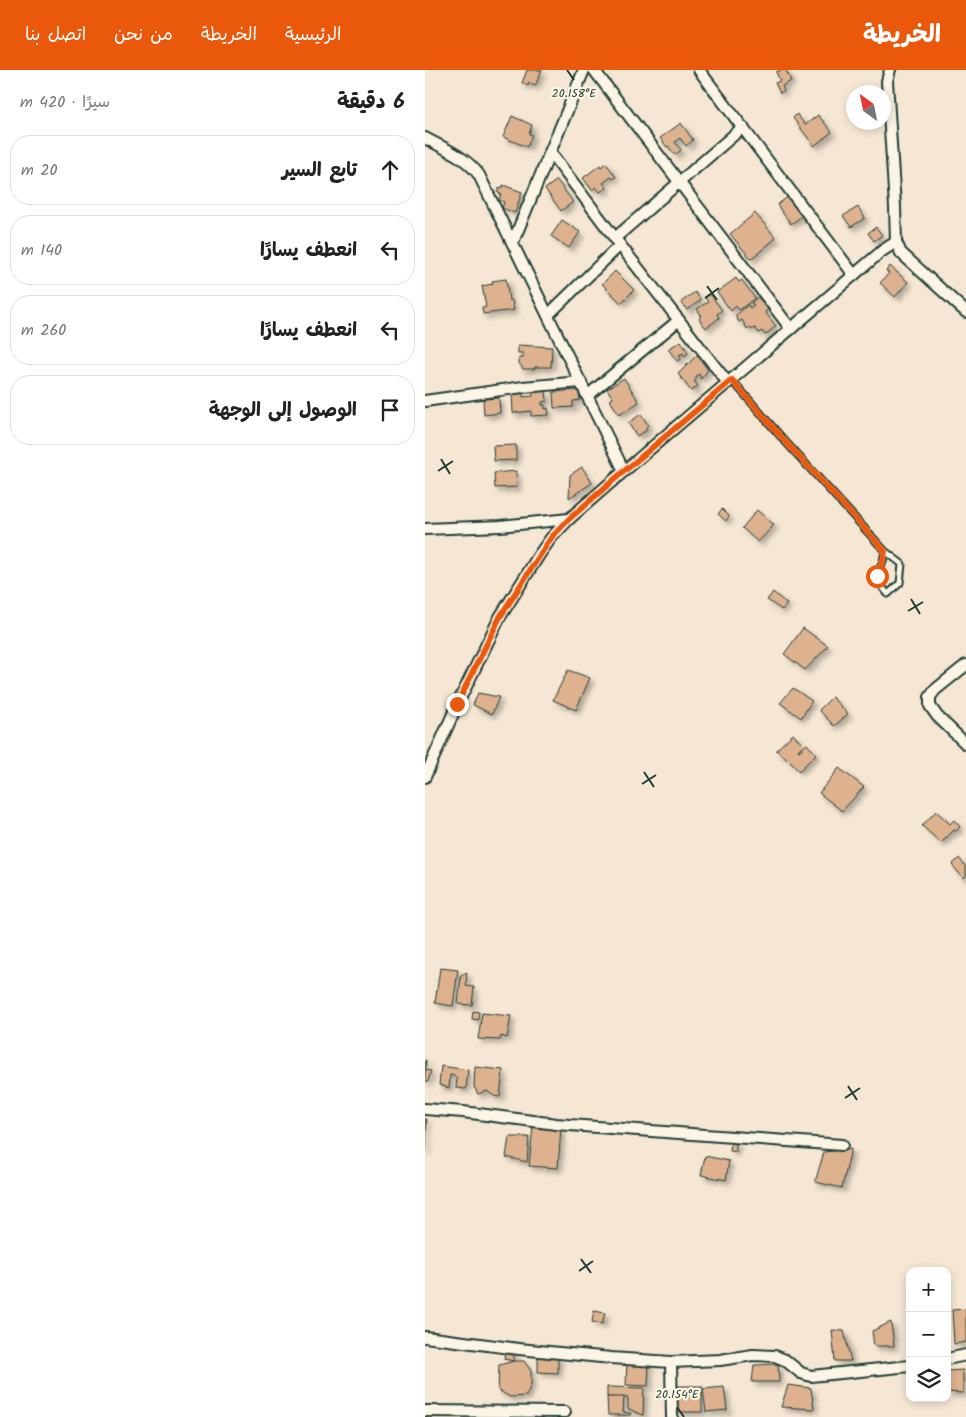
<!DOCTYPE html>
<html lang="ar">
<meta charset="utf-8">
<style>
:root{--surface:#fff;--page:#f2f2f2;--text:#222;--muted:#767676;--line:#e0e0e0;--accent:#ea580c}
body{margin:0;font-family:Kalam,"Playpen Sans Arabic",sans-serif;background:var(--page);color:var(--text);direction:rtl}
.controls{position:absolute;right:15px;bottom:15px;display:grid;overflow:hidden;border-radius:10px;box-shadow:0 2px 8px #0003}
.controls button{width:45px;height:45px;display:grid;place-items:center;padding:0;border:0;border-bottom:1px solid var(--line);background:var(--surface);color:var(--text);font:25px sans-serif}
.compass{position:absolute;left:421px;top:15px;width:45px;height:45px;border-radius:50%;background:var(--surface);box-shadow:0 2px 8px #0003;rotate:327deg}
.stop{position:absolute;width:15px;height:15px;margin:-11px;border:4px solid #ea580c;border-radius:50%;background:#fff}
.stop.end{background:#ea580c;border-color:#fff;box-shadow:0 1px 5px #0008}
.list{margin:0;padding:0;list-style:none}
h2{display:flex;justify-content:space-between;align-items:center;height:65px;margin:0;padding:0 20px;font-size:21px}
h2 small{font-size:16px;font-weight:400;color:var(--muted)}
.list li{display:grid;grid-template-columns:32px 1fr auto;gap:15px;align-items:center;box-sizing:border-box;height:70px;margin:0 10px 10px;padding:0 10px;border:1px solid var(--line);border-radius:20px}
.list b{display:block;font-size:19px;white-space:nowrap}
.list em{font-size:16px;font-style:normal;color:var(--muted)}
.icon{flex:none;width:28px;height:28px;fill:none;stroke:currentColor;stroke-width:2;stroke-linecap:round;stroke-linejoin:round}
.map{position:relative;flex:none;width:541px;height:1347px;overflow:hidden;direction:ltr}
header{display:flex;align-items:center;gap:30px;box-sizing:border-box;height:70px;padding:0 25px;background:var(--accent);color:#fff}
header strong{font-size:24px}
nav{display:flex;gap:28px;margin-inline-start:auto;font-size:18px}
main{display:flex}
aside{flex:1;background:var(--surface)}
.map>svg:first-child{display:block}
.building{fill:#deb18f;stroke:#1f3d34;filter:url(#shadow)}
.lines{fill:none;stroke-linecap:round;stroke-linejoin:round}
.service-casing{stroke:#1f3d34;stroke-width:9}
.minor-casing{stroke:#1f3d34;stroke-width:14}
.service{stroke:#fcf5e5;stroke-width:5}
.minor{stroke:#fcf5e5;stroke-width:10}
.route{stroke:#ea580c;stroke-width:6}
.ticks{fill:none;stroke:#1f3d34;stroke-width:2}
.ticks-label{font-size:12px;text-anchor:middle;fill:#1f3d34;stroke:#fcf5e5;stroke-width:4.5;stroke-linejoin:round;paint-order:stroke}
</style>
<header>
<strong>الخريطة</strong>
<nav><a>الرئيسية</a><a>الخريطة</a><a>من نحن</a><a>اتصل بنا</a></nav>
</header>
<main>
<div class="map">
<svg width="541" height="1347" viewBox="0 0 541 1347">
<defs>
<filter id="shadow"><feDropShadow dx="4" dy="4" stdDeviation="2.5" flood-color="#0004"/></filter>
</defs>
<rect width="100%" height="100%" fill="#f6e7d4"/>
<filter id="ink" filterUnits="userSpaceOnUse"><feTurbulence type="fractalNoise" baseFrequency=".02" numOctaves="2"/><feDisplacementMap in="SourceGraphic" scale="10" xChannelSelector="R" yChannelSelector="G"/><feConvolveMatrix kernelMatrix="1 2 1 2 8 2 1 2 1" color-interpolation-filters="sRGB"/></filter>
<g filter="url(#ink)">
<g class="building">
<polygon points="102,0 117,0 110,16 104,13 103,16 97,13"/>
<polygon points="356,0 361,0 366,11 357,16 359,21 355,23 350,13 355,11 351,2"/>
<polygon points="372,44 380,55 393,45 407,62 389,76 368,48"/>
<polygon points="87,46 107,55 104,64 107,65 102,77 78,67"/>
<polygon points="256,53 268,70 261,76 255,68 250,72 256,80 250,85 243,76 242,77 235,68"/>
<polygon points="181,93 191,107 188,109 186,107 178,113 182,118 175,122 171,117 167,120 158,108 175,95 176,97"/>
<polygon points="132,110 148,132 136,141 120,119"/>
<polygon points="78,115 97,122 90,143 77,138 79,132 74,130 76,124 72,122 74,118 77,119"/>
<polygon points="365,125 378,145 366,154 352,135"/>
<polygon points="433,137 440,148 426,157 418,146"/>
<polygon points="330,143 351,168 326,189 305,164"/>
<polygon points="137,150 155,162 144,178 126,166"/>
<polygon points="451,157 457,165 449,171 443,163"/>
<polygon points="465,196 483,212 470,227 455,213 464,203 461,201"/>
<polygon points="190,201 209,220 196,233 177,214"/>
<polygon points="311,208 314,212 317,210 330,228 314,240 311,236 306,241 292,222"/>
<polygon points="81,209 84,230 87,230 89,240 58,244 57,238 61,237 57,216 68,214 67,211"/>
<polygon points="270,222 276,230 262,240 256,232"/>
<polygon points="285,224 297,240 292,244 294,248 281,258 274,249 276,245 272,239 283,232 280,228"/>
<polygon points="333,227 343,239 340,242 351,256 340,265 337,261 334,263 330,258 327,260 325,257 322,259 317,250 314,252 310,246 323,235 325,238 329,235 326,233"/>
<polygon points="256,271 263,283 260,286 258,283 254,285 256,289 252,291 243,279"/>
<polygon points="93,275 127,277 126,297 110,297 109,299 98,299 94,293 94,288 98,288 98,283 93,283"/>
<polygon points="272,285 283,300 276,309 274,304 270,307 272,309 269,311 273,316 266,321 253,304"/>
<polygon points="199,308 214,332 194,345 185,330 188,328 182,319"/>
<polygon points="154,320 155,330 148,331 148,337 129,338 128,322"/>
<polygon points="121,321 122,331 117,332 117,335 120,335 120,339 123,338 124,345 106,346 106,341 88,343 87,324 98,323 98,327 108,326 108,322"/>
<polygon points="74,328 75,343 59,345 58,329"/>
<polygon points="216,344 223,355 221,357 222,360 212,366 203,353"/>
<polygon points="91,375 91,390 69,391 68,376"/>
<polygon points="157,397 167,413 144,428 145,405"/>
<polygon points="91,401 92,417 70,418 69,403"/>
<polygon points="297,439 304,446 301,451 293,444"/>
<polygon points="332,440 349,455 333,472 317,458"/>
<polygon points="348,522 362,534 357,540 342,530"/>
<polygon points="378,558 403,576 380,600 359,584"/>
<polygon points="143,600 165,608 151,640 128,630"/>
<polygon points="368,618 387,631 376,648 355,633"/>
<polygon points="53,623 74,627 67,644 48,635"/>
<polygon points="407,627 423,644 409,656 394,640"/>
<polygon points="368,664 378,675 373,680 374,681 382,674 391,684 374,701 359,686 357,685 351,680"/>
<polygon points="414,698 439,717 417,741 394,723"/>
<polygon points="511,741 525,754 529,750 535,757 531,761 529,760 516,773 497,756"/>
<polygon points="534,788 541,797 541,806 538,808 527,795"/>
<polygon points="15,898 33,900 28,936 10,933"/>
<polygon points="42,902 41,916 49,917 47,935 33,934 36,905"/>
<polygon points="48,941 54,942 53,950 47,949"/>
<polygon points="57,943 86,946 82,968 76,966 75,970 53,969"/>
<polygon points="0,990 1,990 1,1000 6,1001 3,1012 0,1011"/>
<polygon points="16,996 43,1000 41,1019 31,1018 32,1007 25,1005 24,1018 14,1015"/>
<polygon points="50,997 78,1000 75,1027 69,1026 62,1021 53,1024 49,1017"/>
<polygon points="0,1049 2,1049 1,1081 0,1081"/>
<polygon points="108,1055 136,1058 133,1098 104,1096"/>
<polygon points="84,1067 104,1067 102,1092 81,1087"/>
<polygon points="311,1072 311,1082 305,1081 306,1073"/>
<polygon points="426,1079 417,1118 390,1112 399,1082"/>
<polygon points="280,1086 304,1091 301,1110 276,1105"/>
<polygon points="541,1239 541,1272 529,1274 527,1240"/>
<polygon points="169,1241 180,1243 177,1254 167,1252"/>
<polygon points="466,1252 469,1276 449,1276 447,1261"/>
<polygon points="407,1260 419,1261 426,1291 410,1291"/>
<polygon points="80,1281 89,1282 89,1291 79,1289"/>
<polygon points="113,1287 133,1287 133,1303 113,1302"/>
<polygon points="89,1291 99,1291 106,1301 106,1315 101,1326 85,1327 73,1320 74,1295"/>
<polygon points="202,1292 224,1293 223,1316 201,1315"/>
<polygon points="353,1294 354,1312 327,1312 329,1295"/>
<polygon points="538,1300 538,1323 522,1322 522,1301"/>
<polygon points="363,1315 386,1318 389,1339 356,1337"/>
<polygon points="252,1316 277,1316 277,1342 251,1342"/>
<polygon points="182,1317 219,1318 218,1345 203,1339 203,1328 182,1327"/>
<polygon points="299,1317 302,1340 281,1342 278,1319"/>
<polygon points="182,1327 199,1327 198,1342 206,1343 205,1345 183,1345"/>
</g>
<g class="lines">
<g class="service-casing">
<polyline id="service" points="307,310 358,369 460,481 477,494 475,513 463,524 458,518 452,505 458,491 460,481"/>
</g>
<g class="minor-casing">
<g id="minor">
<polyline points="169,0 366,259"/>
<polyline points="274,0 429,205"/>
<polyline points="465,0 462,11 470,137 471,172 476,183 541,242"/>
<path d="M0,68C19,78 41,87 54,105L199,401"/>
<polyline points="125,82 195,175 303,313"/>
<polyline points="190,168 318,57"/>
<polyline points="88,172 159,0"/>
<polyline points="123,245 195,175"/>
<polyline points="162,326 254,250"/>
<polyline points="0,331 98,317 156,312"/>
<polyline points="0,459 75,456 144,449"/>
<polyline points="541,595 510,620 505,627 505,636 512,646 541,674"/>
<polyline points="0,707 32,635 75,547 114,485 126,468 144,449 184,414 457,181 471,172"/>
<polyline points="0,1039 38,1042 131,1054 417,1075"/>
<polyline points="0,1267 94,1279 186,1288 246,1292 295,1290 328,1285 350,1286 360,1290 376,1303 386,1306 485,1296"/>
<polyline points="522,1289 541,1285"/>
<polyline points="246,1292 247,1347"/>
<polyline points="0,1341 140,1342"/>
</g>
</g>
<use href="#service" class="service"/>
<use href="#minor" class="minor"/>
</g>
</g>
<g class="lines" filter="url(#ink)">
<polyline class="route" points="32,634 75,547 126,468 144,449 184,414 307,310 358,369 460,481 458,491 452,506"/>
</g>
<path class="ticks" d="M142,0L149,10M282,216L292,230M280,228L294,218M16,389L25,404M13,401L28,391M486,529L495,544M483,541L498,532M219,702L229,717M217,714L231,705M423,1016L432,1030M420,1028L435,1018M156,1189L166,1203M154,1201L168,1191M252,1337L259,1347"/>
<g class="ticks-label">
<text x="149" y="27">20.158°E</text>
<text x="252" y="1328">20.154°E</text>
</g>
</svg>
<div class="controls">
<button>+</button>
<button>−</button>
<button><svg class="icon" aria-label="layers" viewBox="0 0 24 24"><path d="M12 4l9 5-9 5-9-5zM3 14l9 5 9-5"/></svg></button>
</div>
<svg class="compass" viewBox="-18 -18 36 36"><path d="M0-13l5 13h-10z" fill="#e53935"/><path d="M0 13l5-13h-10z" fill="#767676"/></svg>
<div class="stop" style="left:452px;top:506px"></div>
<div class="stop end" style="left:32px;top:634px"></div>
</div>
<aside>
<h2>6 دقيقة<small>سيرًا · 420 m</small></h2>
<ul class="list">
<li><svg class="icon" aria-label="ahead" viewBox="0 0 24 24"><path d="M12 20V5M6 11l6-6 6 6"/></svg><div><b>تابع السير</b></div><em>20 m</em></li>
<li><svg class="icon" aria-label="left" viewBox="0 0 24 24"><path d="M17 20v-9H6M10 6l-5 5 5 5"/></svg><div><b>انعطف يسارًا</b></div><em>140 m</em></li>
<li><svg class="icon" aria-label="left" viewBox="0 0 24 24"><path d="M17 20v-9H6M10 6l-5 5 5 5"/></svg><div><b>انعطف يسارًا</b></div><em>260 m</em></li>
<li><svg class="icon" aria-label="arrive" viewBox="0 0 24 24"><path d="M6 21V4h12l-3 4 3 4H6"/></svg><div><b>الوصول إلى الوجهة</b></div></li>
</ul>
</aside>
</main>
